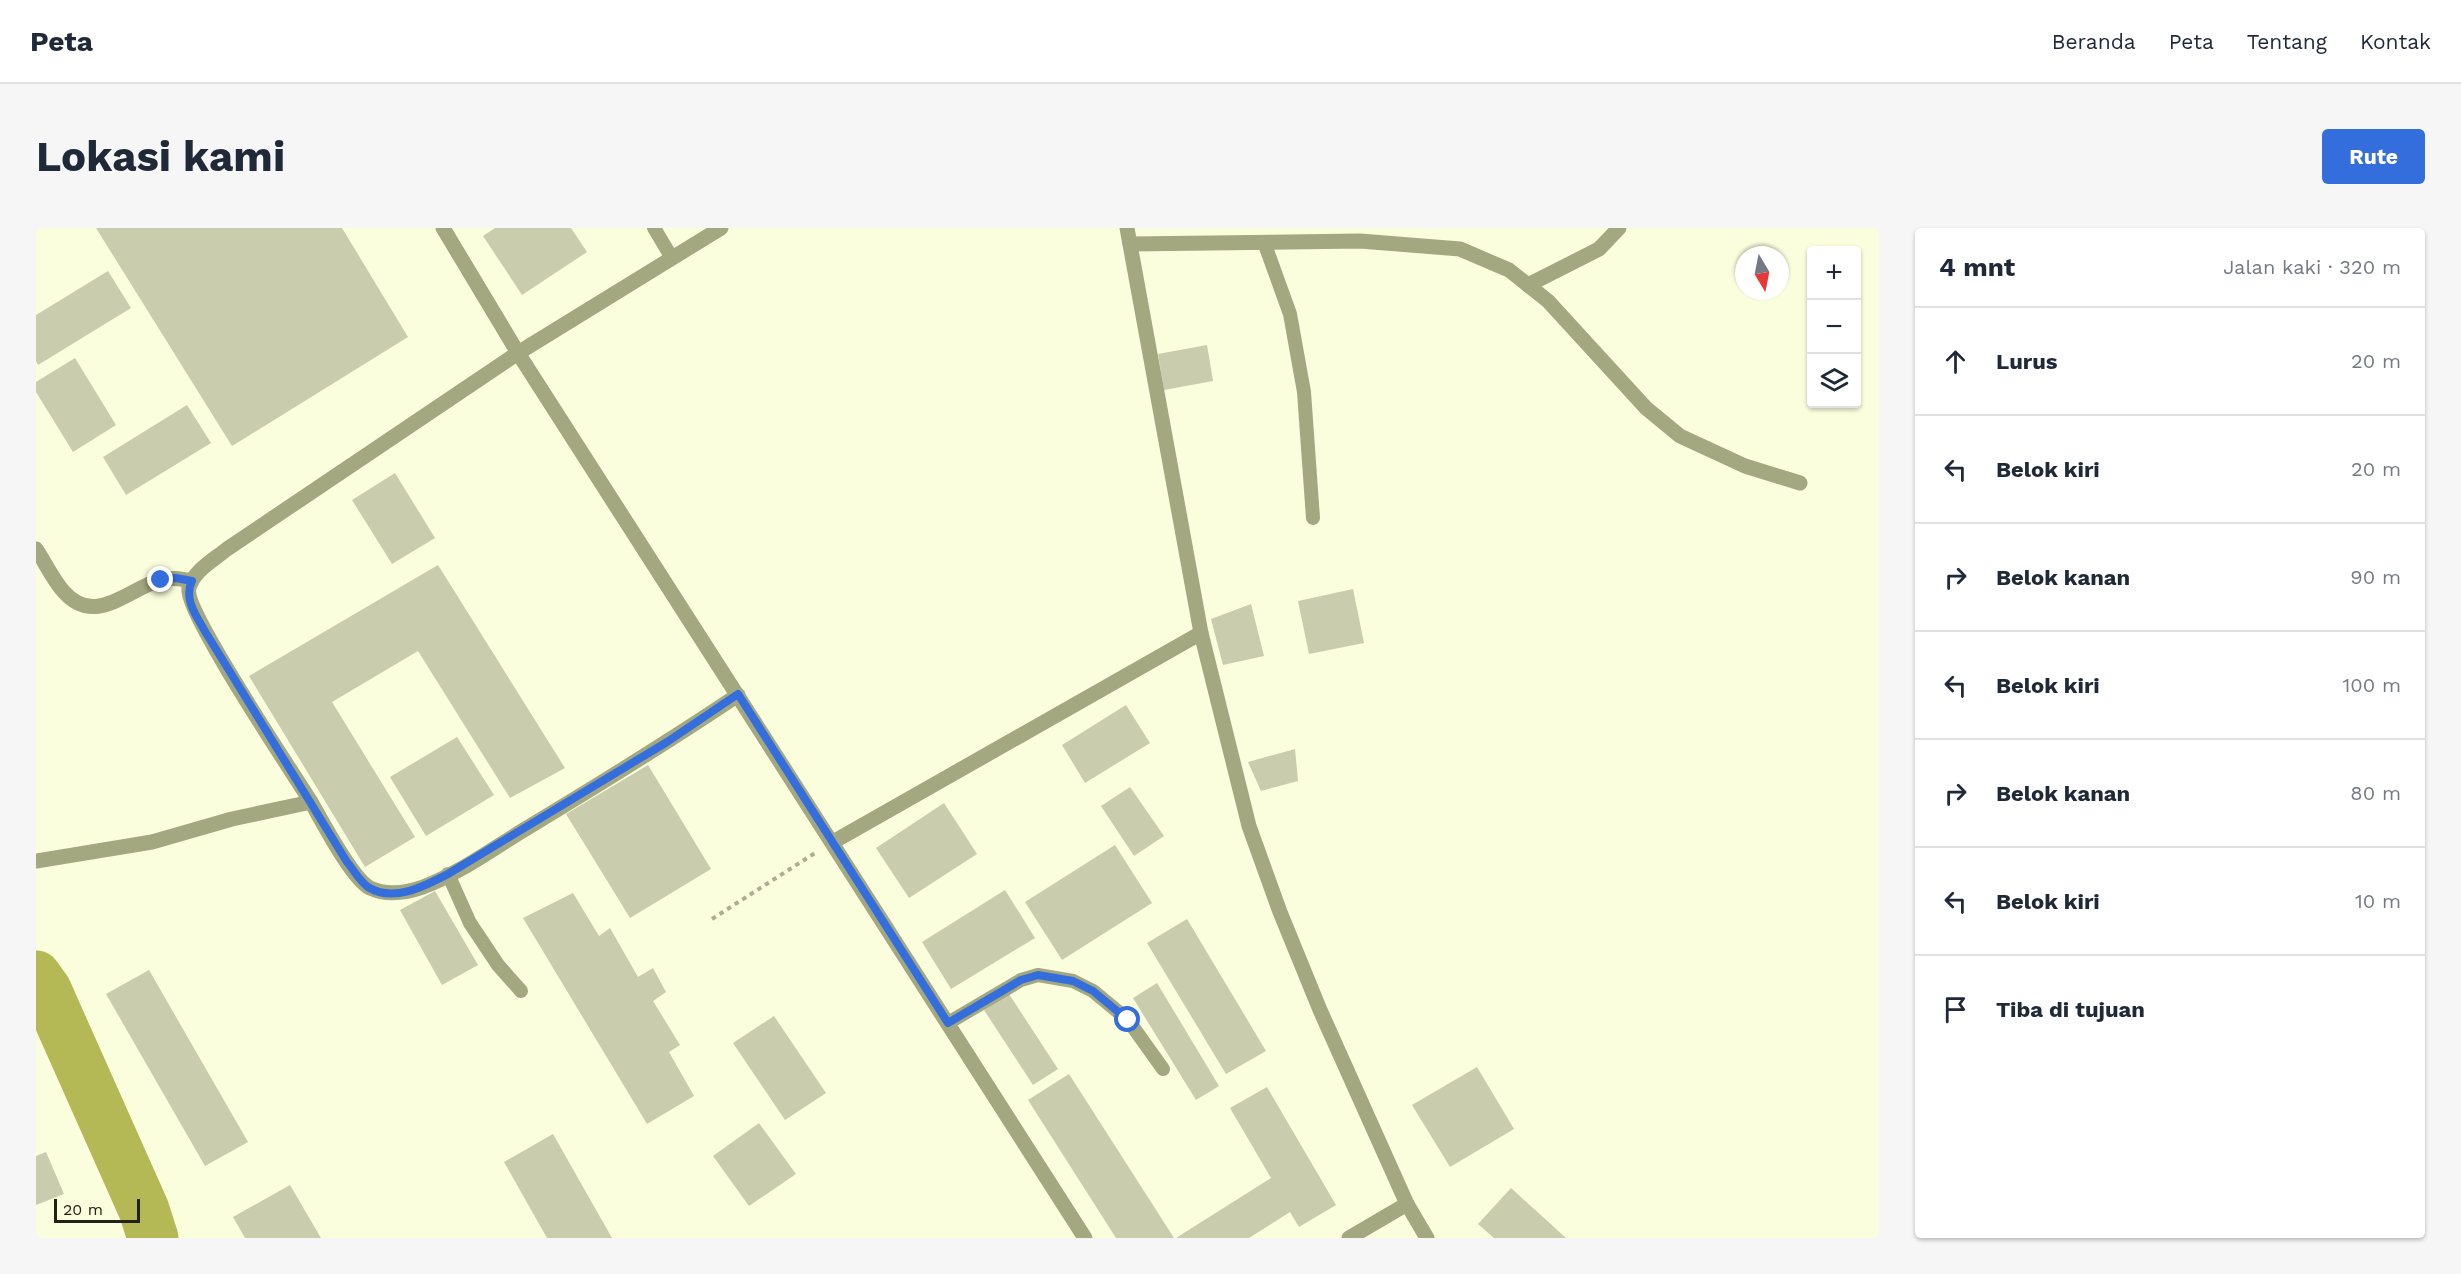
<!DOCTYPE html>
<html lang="id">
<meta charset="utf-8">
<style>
:root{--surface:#fff;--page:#f6f6f7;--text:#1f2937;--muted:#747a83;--line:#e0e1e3;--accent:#346edd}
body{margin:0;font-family:"Work Sans",sans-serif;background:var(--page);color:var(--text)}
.controls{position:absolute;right:18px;top:18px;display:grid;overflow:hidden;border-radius:6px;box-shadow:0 2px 4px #0004}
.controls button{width:54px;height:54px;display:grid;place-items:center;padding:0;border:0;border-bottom:2px solid var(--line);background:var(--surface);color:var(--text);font:30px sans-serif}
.compass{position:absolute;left:1699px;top:18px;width:54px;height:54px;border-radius:50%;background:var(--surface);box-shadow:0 2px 4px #0004;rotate:170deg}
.scale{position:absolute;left:18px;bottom:15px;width:86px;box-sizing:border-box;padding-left:6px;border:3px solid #222318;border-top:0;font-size:16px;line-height:21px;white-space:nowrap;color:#222318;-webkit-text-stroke:4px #fafedd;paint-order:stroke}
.stop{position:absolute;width:18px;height:18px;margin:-14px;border:4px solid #346edd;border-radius:50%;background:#fff}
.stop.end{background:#346edd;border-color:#fff;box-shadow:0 2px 6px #0008}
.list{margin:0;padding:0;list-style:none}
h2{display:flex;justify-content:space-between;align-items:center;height:78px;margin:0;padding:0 24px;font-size:26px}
h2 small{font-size:20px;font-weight:400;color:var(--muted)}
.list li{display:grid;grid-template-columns:39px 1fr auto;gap:18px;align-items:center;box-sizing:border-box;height:108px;padding:0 24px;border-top:2px solid var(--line)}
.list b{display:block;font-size:22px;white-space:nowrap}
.list em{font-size:20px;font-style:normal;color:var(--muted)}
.icon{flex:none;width:33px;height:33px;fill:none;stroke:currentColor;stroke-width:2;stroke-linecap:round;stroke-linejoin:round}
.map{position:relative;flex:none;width:1843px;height:1010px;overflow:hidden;border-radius:6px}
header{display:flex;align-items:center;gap:36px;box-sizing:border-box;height:84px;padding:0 30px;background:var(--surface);border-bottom:2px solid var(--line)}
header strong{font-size:28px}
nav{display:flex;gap:33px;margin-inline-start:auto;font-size:21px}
.intro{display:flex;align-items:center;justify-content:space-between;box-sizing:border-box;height:144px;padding:0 36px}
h1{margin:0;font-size:42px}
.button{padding:15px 27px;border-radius:6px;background:var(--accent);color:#fff;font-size:21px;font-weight:700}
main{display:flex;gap:36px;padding:0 36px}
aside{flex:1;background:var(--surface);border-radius:6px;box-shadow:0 2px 4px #0004}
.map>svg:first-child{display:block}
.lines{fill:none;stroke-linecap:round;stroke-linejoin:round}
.river{stroke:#b4b956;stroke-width:51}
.building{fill:#c9ccad}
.path{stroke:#abae95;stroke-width:4;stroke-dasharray:4.5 4.5;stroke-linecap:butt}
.lane{stroke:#a4a880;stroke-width:14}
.street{stroke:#a4a880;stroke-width:15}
.route{stroke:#346edd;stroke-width:8}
</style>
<header>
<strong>Peta</strong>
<nav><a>Beranda</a><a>Peta</a><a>Tentang</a><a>Kontak</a></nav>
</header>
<div class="intro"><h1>Lokasi kami</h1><a class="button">Rute</a></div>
<main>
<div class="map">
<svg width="1843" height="1010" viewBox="0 0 1843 1010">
<rect width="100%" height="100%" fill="#fafedd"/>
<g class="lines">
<polyline class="river" points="0,748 10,762 108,982 117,1010"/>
</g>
<g class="building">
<polygon points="60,0 306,0 372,109 196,218"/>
<polygon points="459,0 535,0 551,24 486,67 447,8"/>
<polygon points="72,43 95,80 2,137 0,133 0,87"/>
<polygon points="1171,117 1177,153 1128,162 1122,126"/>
<polygon points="39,130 80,197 37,224 0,164 0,154"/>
<polygon points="151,177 175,215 90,267 67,229"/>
<polygon points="359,245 399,310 356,336 316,272"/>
<polygon points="402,337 529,540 474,570 382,423 296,474 379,609 329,639 213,448"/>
<polygon points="1317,361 1328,415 1273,426 1262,373"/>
<polygon points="1215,376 1228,428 1187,437 1175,391"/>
<polygon points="1090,477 1114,515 1049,555 1026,517"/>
<polygon points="421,509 458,567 390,608 354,549"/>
<polygon points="1259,521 1262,553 1225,563 1212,534"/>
<polygon points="612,537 675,641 594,690 530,586"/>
<polygon points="1094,559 1128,608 1098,628 1065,578"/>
<polygon points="908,575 941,626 873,670 840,620"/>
<polygon points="1079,617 1116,675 1026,732 989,674"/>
<polygon points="969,662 999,710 915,761 886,714"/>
<polygon points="399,663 442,737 406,757 364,682"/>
<polygon points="537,665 563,708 574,700 602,749 617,740 630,764 617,773 644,817 633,824 658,868 611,896 487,690"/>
<polygon points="1151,691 1230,823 1190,846 1111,715"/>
<polygon points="113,742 212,914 169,938 70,766"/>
<polygon points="1121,755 1183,858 1160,872 1097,770"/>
<polygon points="973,766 1022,841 997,857 948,782"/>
<polygon points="738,788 790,865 749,892 697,815"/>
<polygon points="1441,839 1478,901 1414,939 1376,877"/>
<polygon points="1033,846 1138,1010 1080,1010 992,872"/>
<polygon points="1231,859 1300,977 1263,999 1254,984 1213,1010 1140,1010 1235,950 1194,880"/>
<polygon points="723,895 760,946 713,978 677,928"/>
<polygon points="517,906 576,1010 511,1010 468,934"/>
<polygon points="10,924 28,966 0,977 0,928"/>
<polygon points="254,957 285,1010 209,1010 197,989"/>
<polygon points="1475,960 1530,1010 1458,1010 1442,996"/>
</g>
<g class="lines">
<polyline class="path" points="676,691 779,625"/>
<g class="lane">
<polyline points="618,0 636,30"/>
<polyline points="1228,14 1254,86 1268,164 1277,290"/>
<polyline points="412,646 434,695 462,737 485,763"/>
<polyline points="912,795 985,752 1002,747 1037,753 1057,763 1092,792 1127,841"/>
</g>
<g class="street">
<polyline points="407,0 482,125 1049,1010"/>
<polyline points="1091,0 1165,405 1213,598 1244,684 1284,782 1371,976 1391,1010"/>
<polyline points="1094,16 1324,13 1424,21 1473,42 1512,73 1610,180 1644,208 1709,238 1764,255"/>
<polyline points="1492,57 1563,21 1583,0"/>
<path d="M0,321C9,334 17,352 28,364C59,399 92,361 124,352C135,349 145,351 156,353"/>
<path d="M275,574C257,545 147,381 153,360C157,343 179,331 191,321L482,125L685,0"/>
<polyline points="797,614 1165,405"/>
<path d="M0,633L116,614L196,591L275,574C286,593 316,651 334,660C351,668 370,665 387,659C422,646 455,622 486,603C559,559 632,514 702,467"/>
<polyline points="1313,1010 1371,976"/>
</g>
</g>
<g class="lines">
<path class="route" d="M125,352L140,350L156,353C147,371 161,389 170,405L311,634C317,641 324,654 332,659C357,675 389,658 412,646L631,514L702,466L912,795L985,752L1002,747L1037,753L1057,763L1092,792"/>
</g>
</svg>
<div class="controls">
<button>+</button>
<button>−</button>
<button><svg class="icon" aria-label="layers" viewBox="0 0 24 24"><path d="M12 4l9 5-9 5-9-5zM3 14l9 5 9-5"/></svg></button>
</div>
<svg class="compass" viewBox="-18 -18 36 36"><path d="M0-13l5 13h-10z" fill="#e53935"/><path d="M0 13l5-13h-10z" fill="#747a83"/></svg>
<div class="scale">20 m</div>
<div class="stop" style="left:1092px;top:792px"></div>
<div class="stop end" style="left:125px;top:352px"></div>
</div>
<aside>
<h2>4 mnt<small>Jalan kaki · 320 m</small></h2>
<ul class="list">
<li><svg class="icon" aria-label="ahead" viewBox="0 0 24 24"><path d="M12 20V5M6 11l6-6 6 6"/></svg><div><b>Lurus</b></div><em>20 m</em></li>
<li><svg class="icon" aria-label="left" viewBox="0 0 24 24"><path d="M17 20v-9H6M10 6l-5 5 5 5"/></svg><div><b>Belok kiri</b></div><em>20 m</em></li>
<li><svg class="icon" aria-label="right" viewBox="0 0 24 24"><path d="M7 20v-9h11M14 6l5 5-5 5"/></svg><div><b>Belok kanan</b></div><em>90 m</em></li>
<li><svg class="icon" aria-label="left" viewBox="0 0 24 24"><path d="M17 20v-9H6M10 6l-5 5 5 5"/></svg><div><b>Belok kiri</b></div><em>100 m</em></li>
<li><svg class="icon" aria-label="right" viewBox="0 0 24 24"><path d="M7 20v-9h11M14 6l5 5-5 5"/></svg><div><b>Belok kanan</b></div><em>80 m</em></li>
<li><svg class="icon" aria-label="left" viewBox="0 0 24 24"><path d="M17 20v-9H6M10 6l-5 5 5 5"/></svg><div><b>Belok kiri</b></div><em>10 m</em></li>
<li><svg class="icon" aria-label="arrive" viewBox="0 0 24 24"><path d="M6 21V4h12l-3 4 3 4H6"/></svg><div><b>Tiba di tujuan</b></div></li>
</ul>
</aside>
</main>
